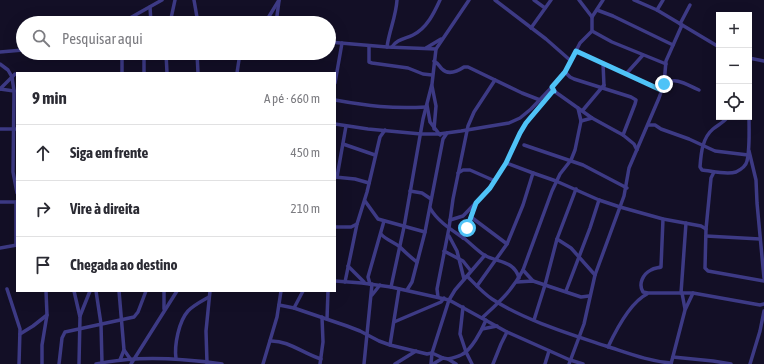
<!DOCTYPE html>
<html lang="pt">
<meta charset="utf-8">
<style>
:root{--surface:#fff;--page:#f2f2f3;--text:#2b2b33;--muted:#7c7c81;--line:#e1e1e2}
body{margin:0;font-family:"Asap Condensed",sans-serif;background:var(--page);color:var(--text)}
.controls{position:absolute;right:12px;top:12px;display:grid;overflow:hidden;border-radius:0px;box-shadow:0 4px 16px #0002}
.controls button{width:36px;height:36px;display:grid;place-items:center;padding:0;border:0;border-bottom:1px solid var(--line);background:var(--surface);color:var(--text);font:20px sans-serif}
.stop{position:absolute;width:12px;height:12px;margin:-9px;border:3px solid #4fc3f7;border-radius:50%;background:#fff}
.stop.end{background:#4fc3f7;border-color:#fff;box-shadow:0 1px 4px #0008}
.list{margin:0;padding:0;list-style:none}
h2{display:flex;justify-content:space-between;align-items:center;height:52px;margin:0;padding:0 16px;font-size:17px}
h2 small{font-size:13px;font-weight:400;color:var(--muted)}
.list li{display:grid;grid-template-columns:26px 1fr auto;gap:12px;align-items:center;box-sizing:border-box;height:56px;padding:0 16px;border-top:1px solid var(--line)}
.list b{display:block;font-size:15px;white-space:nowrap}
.list em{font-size:13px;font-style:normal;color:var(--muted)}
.icon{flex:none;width:22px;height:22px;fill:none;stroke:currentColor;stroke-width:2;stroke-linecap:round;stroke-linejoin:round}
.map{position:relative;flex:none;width:764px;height:364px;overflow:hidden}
.search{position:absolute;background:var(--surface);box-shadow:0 4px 16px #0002;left:16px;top:16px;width:320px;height:44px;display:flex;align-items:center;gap:10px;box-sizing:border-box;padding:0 14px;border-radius:22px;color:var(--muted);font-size:15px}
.panel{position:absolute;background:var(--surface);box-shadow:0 4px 16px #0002;left:16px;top:72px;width:320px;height:220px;border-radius:0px}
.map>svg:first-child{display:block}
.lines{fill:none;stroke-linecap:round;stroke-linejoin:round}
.street{stroke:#3d3a85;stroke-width:3.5}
.route{stroke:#4fc3f7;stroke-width:5}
</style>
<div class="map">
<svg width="764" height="364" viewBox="0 0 764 364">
<rect width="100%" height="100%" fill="#130f26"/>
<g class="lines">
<g class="street">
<polyline points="194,0 198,23"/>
<polyline points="495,0 546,39 571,61"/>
<polyline points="534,0 545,8"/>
<polyline points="579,0 592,17"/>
<polyline points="634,0 657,10 719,47"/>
<polyline points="150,7 151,23"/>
<polyline points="597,10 613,16 673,45"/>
<polyline points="657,10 663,0"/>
<polyline points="121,23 162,0"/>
<polyline points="170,23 175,0"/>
<polyline points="265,23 279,0"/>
<polyline points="276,23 279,1"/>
<polyline points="680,24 690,5"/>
<polyline points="531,28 551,0"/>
<polyline points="592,31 612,42 666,64"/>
<polyline points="329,42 387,47 436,49"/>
<polyline points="369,46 369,62 372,63 408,68 423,74 432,75"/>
<path d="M387,47C389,31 396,17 397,0"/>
<path d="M392,47C397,39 405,39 413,35C427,28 434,13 440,0"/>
<polyline points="426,48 441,39"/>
<polyline points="576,51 661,90"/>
<polyline points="0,52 23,50"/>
<polyline points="122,53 122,73"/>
<polyline points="144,53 144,73"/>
<polyline points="166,53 167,73"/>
<polyline points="197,53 198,73"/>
<polyline points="749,58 764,61"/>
<path d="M434,61C438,63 439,66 442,69C449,76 458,71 464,67H468L522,93L540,100"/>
<polyline points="603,63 604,86"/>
<polyline points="0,64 8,70 12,77 14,91 13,172 17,193"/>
<polyline points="565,72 570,77 574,79 631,97 636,100 635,104 623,135"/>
<polyline points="237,73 240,53"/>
<polyline points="626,74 643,55"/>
<polyline points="335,83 342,43"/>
<path d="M664,84C676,76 687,85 699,90"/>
<polyline points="432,86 436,106 434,129"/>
<polyline points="0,89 15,74"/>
<polyline points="0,89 14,91"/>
<polyline points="553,89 554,91 592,118 623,135 634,144 637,150"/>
<path d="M335,100C368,106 392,109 426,107"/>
<polyline points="427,105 430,122 440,135"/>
<polyline points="583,110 604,85"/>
<path d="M728,117C724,122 718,125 713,129C702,138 701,154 700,167L702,170C712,171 726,175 736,172C740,170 746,166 747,161C750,149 749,130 749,117"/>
<polyline points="581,121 592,118"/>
<polyline points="335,124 368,129 421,134 439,134 461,131 509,123 520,118 531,109 552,87 565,72 580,43 592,31 592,17 603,0"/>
<polyline points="648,125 655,125 661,129 689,139 715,151 748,155"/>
<polyline points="0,129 17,129"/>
<polyline points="343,144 375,155"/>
<polyline points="524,145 583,165 627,188"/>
<polyline points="749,151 756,180 757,203 764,278"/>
<polyline points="506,163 533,173"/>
<polyline points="714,172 711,178 706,229 705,268 708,271 764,281"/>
<polyline points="458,173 463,170 470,170 495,181"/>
<polyline points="335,177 355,179 369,183"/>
<polyline points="337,177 346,126"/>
<polyline points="410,191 422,193 431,199"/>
<polyline points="365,201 378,219 425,232"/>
<polyline points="0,202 17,202"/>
<polyline points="16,202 16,245"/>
<path d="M430,208C438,222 452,230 465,239C471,244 477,250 484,255C498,263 514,260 519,278"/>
<polyline points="471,217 507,244"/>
<path d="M663,219L661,267C658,268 654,268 651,270C643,274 638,284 643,292L648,293H693L760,305L764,304"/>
<polyline points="450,220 463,216 490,188 506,163 520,133 526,123 553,91"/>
<polyline points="335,227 351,227 357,224"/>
<path d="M381,234C386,240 394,242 400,247C406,253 410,257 417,262"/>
<polyline points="449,236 457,251 464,279"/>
<polyline points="706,236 760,239"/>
<polyline points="463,238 476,204"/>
<polyline points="557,239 571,248 595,275"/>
<polyline points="0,248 17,245"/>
<polyline points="444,251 463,261 471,271"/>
<polyline points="348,266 364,282"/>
<polyline points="523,270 533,281"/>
<path d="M467,276C475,284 483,293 492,299C524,320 570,334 606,346C628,353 648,361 671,363"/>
<polyline points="335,281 362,283 391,287 449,300 507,332 570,360 583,364"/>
<polyline points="345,282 357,224 367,192 380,137 385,130"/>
<polyline points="517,282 533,281 581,297 589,296"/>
<polyline points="370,284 368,277 384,221"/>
<polyline points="477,286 507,244 523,205 533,173 556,181 599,200 620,207 663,219 701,226 706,229"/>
<polyline points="391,287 404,227 423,119 432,84 436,49 469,0"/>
<polyline points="7,289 20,329 19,364"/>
<polyline points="407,290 412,282 425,232 443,139 447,133"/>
<polyline points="74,291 80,317 79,364"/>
<polyline points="96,291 101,324 102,363"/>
<polyline points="119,291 124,350 131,360"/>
<polyline points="164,291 164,309"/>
<polyline points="566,291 590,228 599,200"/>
<polyline points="681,293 686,223"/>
<polyline points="682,293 685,309"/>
<polyline points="372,295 380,285"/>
<polyline points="438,297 437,289 449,228 453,199 468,126 474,112 495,80"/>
<polyline points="279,305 294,308 347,326 360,331 379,341 390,345 427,354 432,353 443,358"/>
<polyline points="463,307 460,334 466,352 472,364"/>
<polyline points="294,308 303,291"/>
<polyline points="80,316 90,291"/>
<path d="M482,318C500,301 511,292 523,270L552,191L560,174L571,160L575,150L581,121L578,108"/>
<polyline points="327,319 328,291"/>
<polyline points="534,320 545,285 557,239 576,189"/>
<polyline points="394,322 441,302 444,298"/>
<polyline points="482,329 497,326"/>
<polyline points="20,334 33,326 47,315"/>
<path d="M270,341C288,340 304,354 321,359"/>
<polyline points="390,345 399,289"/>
<path d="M608,347C616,330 631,302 647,294"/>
<polyline points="673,357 713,361 731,364"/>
<path d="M176,359C174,345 179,321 188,311C194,305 202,301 209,297"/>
<path d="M448,359C453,358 457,357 461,355C471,351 482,330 486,320"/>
<polyline points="120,360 124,350"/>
<polyline points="207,363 206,331 210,291"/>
<polyline points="42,364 42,345 47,315 46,291"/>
<polyline points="59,364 62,338 65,332 134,317 138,312 146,291"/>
<path d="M96,364C137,355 181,358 222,364"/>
<polyline points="131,364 177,291"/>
<polyline points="263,364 277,317 281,291"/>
<polyline points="320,364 323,342 322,317"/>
<polyline points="364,364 372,284"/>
<polyline points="395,364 416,351"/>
<polyline points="431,364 432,353 449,300 455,290 485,255"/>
<polyline points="433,364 443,358 448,359 456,364"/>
<polyline points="493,364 501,344 507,332"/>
<polyline points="545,364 549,351"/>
<polyline points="569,364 584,324 595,275 624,196 629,168 659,98 664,84 666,61 682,25"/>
<polyline points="671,364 685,310 693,293"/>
<polyline points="750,364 760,331 764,311"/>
</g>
</g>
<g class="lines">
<polyline class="route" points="467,228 476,203 490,188 506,163 520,133 526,123 553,91 554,91 552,87 565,72 576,51 661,90 664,84"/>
</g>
</svg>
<div class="controls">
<button>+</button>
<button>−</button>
<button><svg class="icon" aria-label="locate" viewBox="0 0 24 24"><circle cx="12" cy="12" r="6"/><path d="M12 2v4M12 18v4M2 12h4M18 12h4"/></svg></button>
</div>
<div class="stop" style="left:467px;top:228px"></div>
<div class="stop end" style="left:664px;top:84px"></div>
<div class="search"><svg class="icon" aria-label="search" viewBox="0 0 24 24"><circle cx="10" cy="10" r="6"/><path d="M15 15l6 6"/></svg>Pesquisar aqui</div>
<section class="panel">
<h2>9 min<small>A pé · 660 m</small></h2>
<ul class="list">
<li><svg class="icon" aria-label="ahead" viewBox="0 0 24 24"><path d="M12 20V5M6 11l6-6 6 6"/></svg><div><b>Siga em frente</b></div><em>450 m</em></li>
<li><svg class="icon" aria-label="right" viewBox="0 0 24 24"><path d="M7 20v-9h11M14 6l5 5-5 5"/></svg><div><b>Vire à direita</b></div><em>210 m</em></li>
<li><svg class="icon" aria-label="arrive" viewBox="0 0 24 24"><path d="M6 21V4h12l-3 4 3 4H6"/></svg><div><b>Chegada ao destino</b></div></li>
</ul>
</section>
</div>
